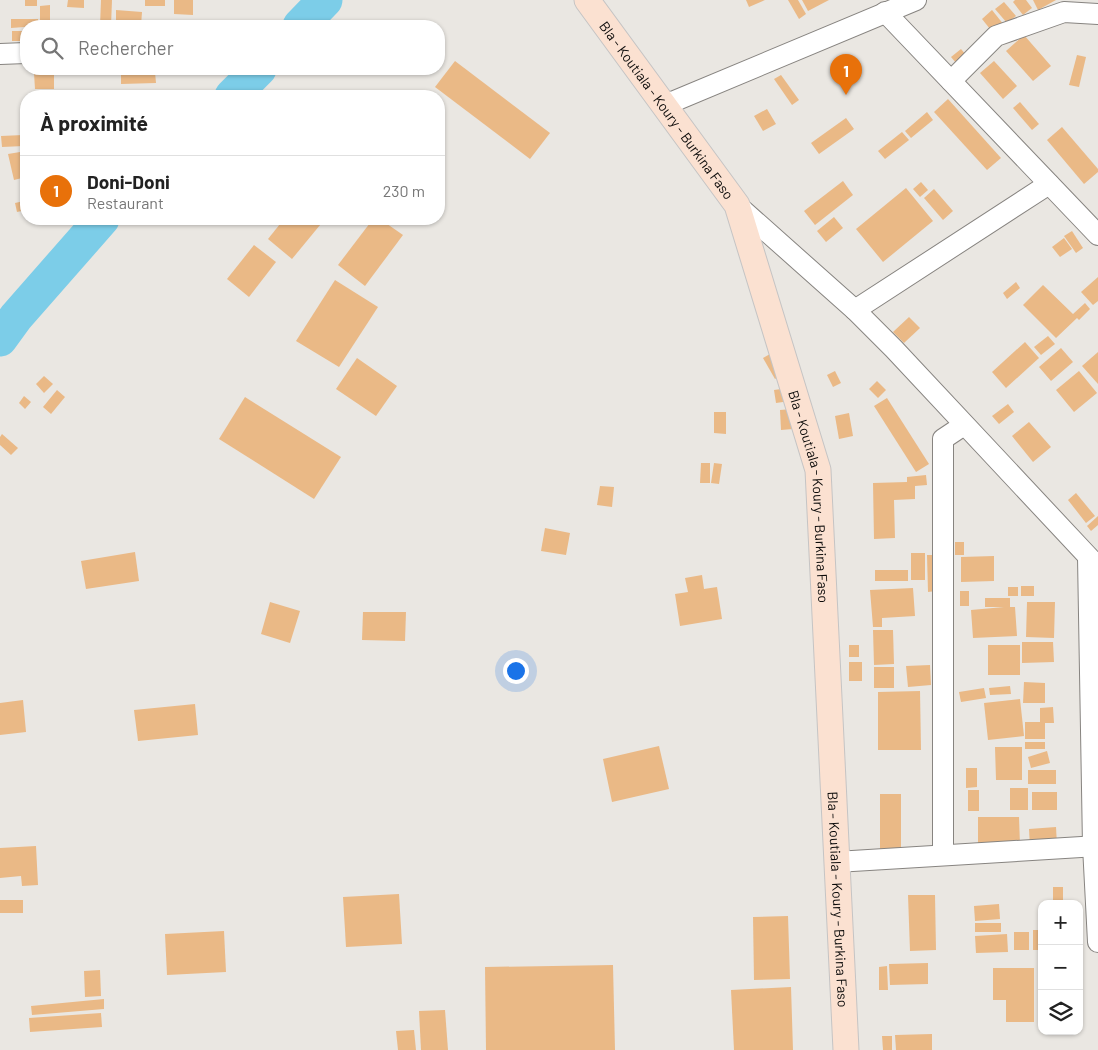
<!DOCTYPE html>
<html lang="fr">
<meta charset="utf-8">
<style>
:root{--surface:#fff;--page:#f2f2f2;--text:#222;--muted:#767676;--line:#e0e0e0;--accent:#2563eb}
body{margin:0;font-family:Barlow,sans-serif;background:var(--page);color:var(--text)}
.controls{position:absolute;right:15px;bottom:15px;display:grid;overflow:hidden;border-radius:10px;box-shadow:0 1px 4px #0004}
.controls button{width:45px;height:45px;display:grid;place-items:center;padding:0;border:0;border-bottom:1px solid var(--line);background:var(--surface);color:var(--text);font:25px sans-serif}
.you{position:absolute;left:515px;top:670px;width:18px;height:18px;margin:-12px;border:4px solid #fff;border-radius:50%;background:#1a73e8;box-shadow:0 0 0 8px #1a73e833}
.badge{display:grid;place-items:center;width:32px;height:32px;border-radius:50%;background:var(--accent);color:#fff;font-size:16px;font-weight:700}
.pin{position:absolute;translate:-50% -41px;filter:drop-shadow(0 1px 2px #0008)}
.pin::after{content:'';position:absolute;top:26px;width:18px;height:15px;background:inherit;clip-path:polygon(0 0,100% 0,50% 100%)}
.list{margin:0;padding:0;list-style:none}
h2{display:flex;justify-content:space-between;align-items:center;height:65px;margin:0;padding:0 20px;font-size:21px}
h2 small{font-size:16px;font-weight:400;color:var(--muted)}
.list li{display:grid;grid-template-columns:32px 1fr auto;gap:15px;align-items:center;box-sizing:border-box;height:70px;padding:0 20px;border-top:1px solid var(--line)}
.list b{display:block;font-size:19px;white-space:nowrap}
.list p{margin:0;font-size:16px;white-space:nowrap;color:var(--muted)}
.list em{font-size:16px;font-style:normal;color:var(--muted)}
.icon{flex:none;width:28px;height:28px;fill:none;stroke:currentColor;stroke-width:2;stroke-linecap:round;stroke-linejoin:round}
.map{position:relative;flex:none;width:1098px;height:1050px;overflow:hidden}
.search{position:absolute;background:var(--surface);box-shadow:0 1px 4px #0004;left:20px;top:20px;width:425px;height:55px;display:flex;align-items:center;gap:12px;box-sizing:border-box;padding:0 18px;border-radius:20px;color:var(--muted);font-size:19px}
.panel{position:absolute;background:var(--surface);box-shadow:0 1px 4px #0004;left:20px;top:90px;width:425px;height:135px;border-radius:20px}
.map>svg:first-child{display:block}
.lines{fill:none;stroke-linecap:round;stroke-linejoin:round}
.river{stroke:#7ccde8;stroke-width:35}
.building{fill:#eab986}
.minor-casing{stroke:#878480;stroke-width:22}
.major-casing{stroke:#c5c4c4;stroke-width:27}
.minor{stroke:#fff;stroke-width:20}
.major{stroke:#fbe1d1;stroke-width:25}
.labels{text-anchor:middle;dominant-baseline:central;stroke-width:5;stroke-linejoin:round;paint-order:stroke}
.street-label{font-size:14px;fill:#0c0b0a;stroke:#fff}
</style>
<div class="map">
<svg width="1098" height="1050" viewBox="0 0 1098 1050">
<rect width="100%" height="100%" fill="#eae7e2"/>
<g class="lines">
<g class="river">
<polyline points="300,26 325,0"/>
<polyline points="232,96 259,69"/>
<polyline points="0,339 16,317 102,219"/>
</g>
</g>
<g class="building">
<rect x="25" y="0" width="12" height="6"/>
<polygon points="68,0 84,0 84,8 67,7"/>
<polygon points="101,0 112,0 111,26 100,26"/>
<rect x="145" y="0" width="20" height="6"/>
<polygon points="174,0 193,0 193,15 174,14"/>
<polygon points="746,0 765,0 749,7"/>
<polygon points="788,0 798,0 806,14 799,19"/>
<polygon points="802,0 829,0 808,11"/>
<polygon points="1015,0 1026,0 1032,8 1023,15 1013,2"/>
<polygon points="1033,0 1056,0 1038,10"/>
<polygon points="1004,2 1016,16 1007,23 995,9"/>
<polygon points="50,5 50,26 40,26 40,6"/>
<polygon points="116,10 142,12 141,26 116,26"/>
<polygon points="992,10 1004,25 994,34 982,19"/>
<polygon points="11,19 38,19 38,26 11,28"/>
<rect x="76" y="20" width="21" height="6"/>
<rect x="12" y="31" width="14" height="10"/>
<polygon points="1024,35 1051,66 1033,81 1006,51"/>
<polygon points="961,49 966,55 957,64 951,57"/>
<polygon points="1077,55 1086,57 1079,87 1069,85"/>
<polygon points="455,61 550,133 530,159 435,87"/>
<polygon points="994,61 1017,86 1003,99 980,73"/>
<polygon points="121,72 155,72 156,83 121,84"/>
<polygon points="34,73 54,73 54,89 35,89"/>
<polygon points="781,75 799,100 792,105 774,79"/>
<polygon points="948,99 1001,158 987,170 934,112"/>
<polygon points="1020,102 1039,124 1032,130 1013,108"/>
<polygon points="767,109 776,124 763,131 754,116"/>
<polygon points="927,112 933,120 911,138 905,131"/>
<polygon points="846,118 854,129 819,154 811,143"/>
<polygon points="1062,127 1098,169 1098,172 1084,184 1047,140"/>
<polygon points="902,132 909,140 885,159 878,151"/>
<polygon points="23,135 24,146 2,147 1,136"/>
<polygon points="26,151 26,177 14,180 8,154"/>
<polygon points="843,181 853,195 815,225 804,211"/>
<polygon points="921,182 928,190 920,197 913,189"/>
<polygon points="906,188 933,221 883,262 856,229"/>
<polygon points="934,189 953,211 943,220 924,198"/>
<polygon points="24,201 26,210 17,212 15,203"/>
<polygon points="834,217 843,228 826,242 817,231"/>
<polygon points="284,219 325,219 292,259 268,239"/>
<polygon points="373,219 380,219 403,235 365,286 338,265"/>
<polygon points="1072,231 1083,248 1076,253 1064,236"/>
<polygon points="1064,238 1072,249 1060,257 1052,247"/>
<polygon points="254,245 276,262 249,297 227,279"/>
<polygon points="1098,277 1098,301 1093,305 1081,292"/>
<polygon points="335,280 378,307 339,367 296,341"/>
<polygon points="1016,282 1020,288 1007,299 1003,293"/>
<polygon points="1043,285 1073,314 1085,303 1090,309 1079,320 1077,318 1056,338 1023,305"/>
<polygon points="909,317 920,328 904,343 893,332"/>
<polygon points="1048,336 1055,344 1041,355 1034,347"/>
<polygon points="1025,342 1039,358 1006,388 992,372"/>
<polygon points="1061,348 1073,362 1051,381 1039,367"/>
<polygon points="777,350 789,370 775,379 763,358"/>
<polygon points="1098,352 1098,384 1082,366"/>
<polygon points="357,358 397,386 376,416 336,389"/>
<polygon points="835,371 841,383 833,387 827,375"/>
<polygon points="1079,371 1097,393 1074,412 1056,390"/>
<polygon points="44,376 53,384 44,393 36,384"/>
<polygon points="877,381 886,390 878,398 869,389"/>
<polygon points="788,388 790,401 776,403 774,390"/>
<polygon points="57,390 65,397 51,414 43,407"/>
<polygon points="24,396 31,402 25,409 19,403"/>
<polygon points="245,397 341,457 314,499 219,439"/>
<polygon points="887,398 929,464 916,472 874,406"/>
<polygon points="1008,404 1014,412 999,424 992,416"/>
<polygon points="792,409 793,429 781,430 780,410"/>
<polygon points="714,412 726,412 726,434 714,433"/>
<polygon points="849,413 853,436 839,439 835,416"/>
<polygon points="1029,422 1051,447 1033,462 1012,436"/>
<polygon points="2,434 18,448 11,455 0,445 0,437"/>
<polygon points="701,463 710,463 710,483 700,483"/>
<polygon points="714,463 722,464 719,484 711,483"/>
<polygon points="926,475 927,485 915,486 915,499 894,500 895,538 874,539 873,483 907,482 907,477"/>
<polygon points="600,486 614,487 612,507 597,505"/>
<polygon points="1076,493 1095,516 1086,523 1068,500"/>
<polygon points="1098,516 1098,525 1091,531 1087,526"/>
<polygon points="545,528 570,533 566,555 541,551"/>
<rect x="955" y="542" width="9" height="13"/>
<polygon points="135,552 139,581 86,589 81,561"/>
<rect x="911" y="553" width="14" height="27"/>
<polygon points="927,555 935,555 936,591 928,592"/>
<polygon points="994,556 994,581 961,582 961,557"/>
<rect x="875" y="570" width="33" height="11"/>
<polygon points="702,575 704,589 717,587 722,619 680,626 675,594 688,592 685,578"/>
<rect x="1021" y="586" width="13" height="10"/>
<rect x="1008" y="587" width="10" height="9"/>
<polygon points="913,588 915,616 882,618 882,627 873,627 870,590"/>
<rect x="960" y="591" width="9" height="15"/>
<polygon points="985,598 1010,598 1010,607 1015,607 1017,636 973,638 971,610 1004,607 985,607"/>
<polygon points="270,602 300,611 290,643 261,634"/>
<polygon points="1027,602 1055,602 1054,638 1026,637"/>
<polygon points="363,612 406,612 405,641 362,640"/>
<polygon points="873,630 893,630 894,664 874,665"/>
<polygon points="1022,642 1053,642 1054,662 1022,663"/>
<rect x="849" y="645" width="10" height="12"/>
<rect x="988" y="645" width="32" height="30"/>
<rect x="849" y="662" width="13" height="19"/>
<polygon points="930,665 931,685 908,687 906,666"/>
<rect x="874" y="667" width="20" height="21"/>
<polygon points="1024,682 1045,683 1045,703 1023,703"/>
<polygon points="1010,686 1011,694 990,695 989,688"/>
<polygon points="984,688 986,698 961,702 959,692"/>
<polygon points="920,691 921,750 878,750 878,692"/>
<polygon points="1020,699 1024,736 988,740 984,703"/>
<polygon points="23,700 26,732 0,735 0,703"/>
<polygon points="195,704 198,735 138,741 134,710"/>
<polygon points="1053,707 1054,723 1045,723 1045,739 1025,739 1025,722 1040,722 1040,708"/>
<rect x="1025" y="742" width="20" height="7"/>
<polygon points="659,746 669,789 612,802 603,759"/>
<polygon points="995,747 1022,747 1022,780 996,780"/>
<polygon points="1047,751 1050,763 1031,768 1028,757"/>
<polygon points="966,768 977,768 977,787 966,788"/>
<rect x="1028" y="770" width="28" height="14"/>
<rect x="1010" y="788" width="18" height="22"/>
<rect x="968" y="790" width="11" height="21"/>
<rect x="1032" y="792" width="25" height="18"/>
<rect x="880" y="794" width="21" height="57"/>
<polygon points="978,817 1019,817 1020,845 978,846"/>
<polygon points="1056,827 1057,845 1030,847 1029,829"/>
<polygon points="36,846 38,885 22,886 21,876 0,878 0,848"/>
<rect x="1053" y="887" width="10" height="17"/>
<polygon points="399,894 402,944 346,947 343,897"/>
<polygon points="908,895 935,895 936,950 910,951"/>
<rect x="0" y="900" width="23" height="13"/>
<polygon points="999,904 1000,919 975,921 974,906"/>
<polygon points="788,916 790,979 754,980 753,917"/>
<rect x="975" y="923" width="26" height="9"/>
<rect x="1033" y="930" width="9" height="20"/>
<polygon points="224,931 226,972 167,975 165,934"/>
<rect x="1014" y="932" width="15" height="18"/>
<polygon points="1007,934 1008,952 976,953 975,936"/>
<polygon points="928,963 928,984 890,985 889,964"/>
<polygon points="613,965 615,1050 486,1050 485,967"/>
<polygon points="887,966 888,990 879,990 879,967"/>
<polygon points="993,968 1034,968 1034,1022 1006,1022 1006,1000 993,1000"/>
<polygon points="100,970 101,996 85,997 84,971"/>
<polygon points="791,987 793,1050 734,1050 731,990"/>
<polygon points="104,999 104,1009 32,1015 31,1006"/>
<polygon points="445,1010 448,1050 421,1050 419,1011"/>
<polygon points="101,1013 102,1027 30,1032 29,1018"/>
<polygon points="414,1030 416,1050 398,1050 396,1031"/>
<polygon points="932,1034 932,1050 896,1050 895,1035"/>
<polygon points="882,1036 892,1036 892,1050 883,1050"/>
</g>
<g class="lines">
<g class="minor-casing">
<g id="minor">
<polyline points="885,12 1098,235"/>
<polyline points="0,54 26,53"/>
<polyline points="951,81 996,36 1064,12 1098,14"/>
<polyline points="665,105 916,0"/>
<polyline points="737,205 855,310 894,349 1098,567"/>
<polyline points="855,310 1049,184"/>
<polyline points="1088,557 1093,846 1098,942"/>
<polyline points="943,855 943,439 964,425"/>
<polyline points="836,862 1098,846"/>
</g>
</g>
<g class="major-casing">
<g id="major">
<path id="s1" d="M587,0L737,205L818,470L846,1050"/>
</g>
</g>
<use href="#minor" class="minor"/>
<use href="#major" class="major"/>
</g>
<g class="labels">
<g class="street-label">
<text stroke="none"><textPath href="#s1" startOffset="136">Bla - Koutiala - Koury - Burkina Faso</textPath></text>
<text stroke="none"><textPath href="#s1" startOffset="556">Bla - Koutiala - Koury - Burkina Faso</textPath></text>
<text stroke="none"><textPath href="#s1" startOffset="961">Bla - Koutiala - Koury - Burkina Faso</textPath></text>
</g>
</g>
</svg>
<div class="controls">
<button>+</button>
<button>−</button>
<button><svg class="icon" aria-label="layers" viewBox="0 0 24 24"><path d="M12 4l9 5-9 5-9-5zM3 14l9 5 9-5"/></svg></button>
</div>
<div class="you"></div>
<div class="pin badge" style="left:846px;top:95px;background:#e8710a">1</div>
<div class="search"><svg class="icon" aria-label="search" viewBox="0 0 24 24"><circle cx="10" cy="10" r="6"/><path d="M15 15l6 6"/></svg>Rechercher</div>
<section class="panel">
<h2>À proximité<small></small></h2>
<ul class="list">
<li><span class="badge" style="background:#e8710a">1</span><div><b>Doni-Doni</b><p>Restaurant</p></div><em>230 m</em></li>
</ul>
</section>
</div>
